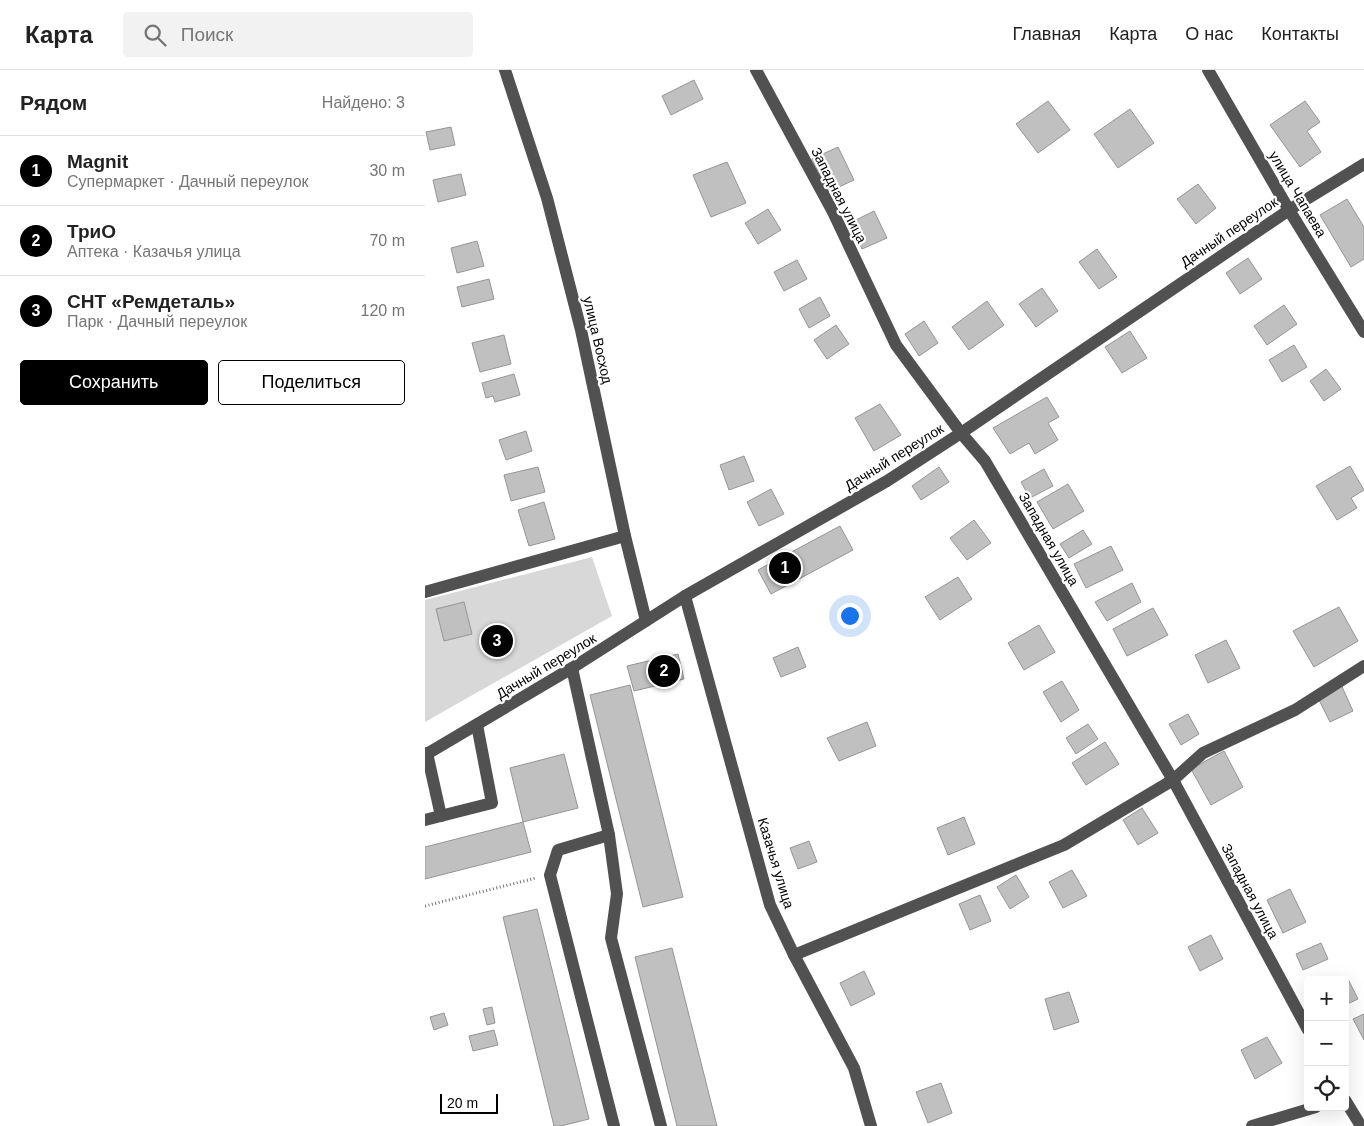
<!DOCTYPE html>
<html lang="ru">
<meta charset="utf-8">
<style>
:root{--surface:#fff;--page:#f2f2f2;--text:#222;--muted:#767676;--line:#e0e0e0;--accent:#000}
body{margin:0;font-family:Arial,sans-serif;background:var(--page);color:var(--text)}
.controls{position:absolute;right:15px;bottom:15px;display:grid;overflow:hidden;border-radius:5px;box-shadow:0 5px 20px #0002}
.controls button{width:45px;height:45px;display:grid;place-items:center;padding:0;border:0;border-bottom:1px solid var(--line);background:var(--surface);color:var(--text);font:25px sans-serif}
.scale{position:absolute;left:15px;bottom:12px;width:58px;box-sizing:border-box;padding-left:5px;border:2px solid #000;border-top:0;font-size:14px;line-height:18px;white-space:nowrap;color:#000;-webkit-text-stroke:4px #fff;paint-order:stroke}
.you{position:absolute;left:424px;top:545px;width:18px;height:18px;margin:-12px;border:4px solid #fff;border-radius:50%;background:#1a73e8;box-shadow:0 0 0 8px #1a73e833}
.badge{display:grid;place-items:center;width:32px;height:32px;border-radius:50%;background:var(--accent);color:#fff;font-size:16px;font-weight:700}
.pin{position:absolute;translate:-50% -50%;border:2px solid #fff;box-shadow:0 1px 5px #0006}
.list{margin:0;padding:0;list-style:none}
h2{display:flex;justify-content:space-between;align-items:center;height:65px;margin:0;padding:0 20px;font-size:21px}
h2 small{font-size:16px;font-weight:400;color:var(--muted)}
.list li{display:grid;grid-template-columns:32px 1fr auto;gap:15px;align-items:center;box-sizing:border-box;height:70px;padding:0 20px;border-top:1px solid var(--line)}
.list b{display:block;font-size:19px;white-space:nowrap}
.list p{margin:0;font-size:16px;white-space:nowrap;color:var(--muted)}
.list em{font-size:16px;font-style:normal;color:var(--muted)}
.actions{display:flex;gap:10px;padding:15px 20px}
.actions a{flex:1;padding:11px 0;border:1px solid var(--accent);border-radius:5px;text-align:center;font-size:18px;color:var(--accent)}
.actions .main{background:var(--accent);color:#fff}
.icon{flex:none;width:28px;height:28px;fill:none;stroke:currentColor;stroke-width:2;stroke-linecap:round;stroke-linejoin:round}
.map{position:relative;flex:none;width:939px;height:1056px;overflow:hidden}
header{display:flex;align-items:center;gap:30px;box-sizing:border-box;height:70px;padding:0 25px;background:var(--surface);border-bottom:1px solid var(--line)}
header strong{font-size:24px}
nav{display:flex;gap:28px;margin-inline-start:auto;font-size:18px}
.search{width:350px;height:45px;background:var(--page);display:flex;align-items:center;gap:12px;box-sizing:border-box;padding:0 18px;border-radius:5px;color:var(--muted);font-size:19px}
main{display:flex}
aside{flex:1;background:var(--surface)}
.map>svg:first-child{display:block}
.green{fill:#d8d8d8}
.building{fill:#c0c0c0;stroke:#959595}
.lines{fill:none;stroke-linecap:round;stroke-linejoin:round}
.path{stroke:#737373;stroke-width:3;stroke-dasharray:1 2.5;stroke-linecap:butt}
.minor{stroke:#515151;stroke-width:12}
.labels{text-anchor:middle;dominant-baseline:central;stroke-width:4.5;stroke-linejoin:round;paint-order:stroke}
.street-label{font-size:14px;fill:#000;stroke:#fff}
</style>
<header>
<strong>Карта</strong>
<div class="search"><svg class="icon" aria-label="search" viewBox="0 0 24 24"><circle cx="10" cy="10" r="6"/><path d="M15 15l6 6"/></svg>Поиск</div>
<nav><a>Главная</a><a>Карта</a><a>О нас</a><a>Контакты</a></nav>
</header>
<main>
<aside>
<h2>Рядом<small>Найдено: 3</small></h2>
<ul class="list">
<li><span class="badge">1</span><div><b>Magnit</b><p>Супермаркет · Дачный переулок</p></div><em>30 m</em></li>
<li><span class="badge">2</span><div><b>ТриО</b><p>Аптека · Казачья улица</p></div><em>70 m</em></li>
<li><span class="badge">3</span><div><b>СНТ «Ремдеталь»</b><p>Парк · Дачный переулок</p></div><em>120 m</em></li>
</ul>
<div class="actions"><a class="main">Сохранить</a><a>Поделиться</a></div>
</aside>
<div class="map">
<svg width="939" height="1056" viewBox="0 0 939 1056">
<rect width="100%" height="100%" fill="#fff"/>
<polygon class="green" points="167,487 187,546 0,652 0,530"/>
<g class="building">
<polygon points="269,10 278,29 246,45 237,26"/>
<polygon points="623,31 645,60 613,83 591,54"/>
<polygon points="880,31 895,52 882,61 896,82 875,97 845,55"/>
<polygon points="705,39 729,73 693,98 669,64"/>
<polygon points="26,57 30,75 5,80 1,62"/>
<polygon points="413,77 429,110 403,122 387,89"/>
<polygon points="302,92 321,133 286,147 268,105"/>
<polygon points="36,104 41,125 13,132 8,110"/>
<polygon points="773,114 791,138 771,154 752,129"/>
<polygon points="922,129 939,157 939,189 926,197 895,145"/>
<polygon points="343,139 356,160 333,174 320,153"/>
<polygon points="449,141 462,168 437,179 425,153"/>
<polygon points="52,171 59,196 32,203 26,178"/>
<polygon points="672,179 692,207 674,219 654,192"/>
<polygon points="823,188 837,209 815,224 801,203"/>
<polygon points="372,190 382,209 359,221 349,202"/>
<polygon points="64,209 69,229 37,237 32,217"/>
<polygon points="617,218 633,241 611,257 594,234"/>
<polygon points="395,227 405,246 384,258 374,239"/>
<polygon points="562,231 579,255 544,280 527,257"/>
<polygon points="859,235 872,254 842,275 829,256"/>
<polygon points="499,251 513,273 494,286 480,264"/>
<polygon points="411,255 424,274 402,289 389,270"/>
<polygon points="705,261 722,288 697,303 680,277"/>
<polygon points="79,265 86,294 55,302 47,273"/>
<polygon points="869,275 882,297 857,312 844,290"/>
<polygon points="901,299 916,319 899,331 885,311"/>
<polygon points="89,304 95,325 70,332 68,326 61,328 57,313"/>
<polygon points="622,327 634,347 623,353 633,370 610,384 604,373 585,384 568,358"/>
<polygon points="455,334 476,365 449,381 430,348"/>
<polygon points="101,361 107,381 81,390 74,370"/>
<polygon points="319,386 329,411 304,420 295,395"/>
<polygon points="925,396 939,420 926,428 932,438 912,450 891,416"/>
<polygon points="113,397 120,422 86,431 79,405"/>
<polygon points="514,397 524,412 496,430 487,416"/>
<polygon points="619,399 628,416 605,428 596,412"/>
<polygon points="643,414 659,441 628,459 612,432"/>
<polygon points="346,419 359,444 334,456 322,432"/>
<polygon points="119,432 130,469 104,476 93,440"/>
<polygon points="549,450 566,473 542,490 525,468"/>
<polygon points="415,456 428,480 346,524 333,500"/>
<polygon points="658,460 667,474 644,488 635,474"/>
<polygon points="686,476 698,500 661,518 649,494"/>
<polygon points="533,507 547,529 515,550 500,527"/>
<polygon points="707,513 716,532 682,551 670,532"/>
<polygon points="39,532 47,564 19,571 11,539"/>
<polygon points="914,537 933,571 889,597 868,561"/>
<polygon points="728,538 743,565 702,586 688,559"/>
<polygon points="614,555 630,582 599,600 583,573"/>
<polygon points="801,570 815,598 783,613 770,585"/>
<polygon points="373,577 381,597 356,607 348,588"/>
<polygon points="253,584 259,609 209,621 202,596"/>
<polygon points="914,610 928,641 905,652 890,622"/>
<polygon points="637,611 654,640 636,652 618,622"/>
<polygon points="205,615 258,827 218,837 165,625"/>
<polygon points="763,644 774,664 756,675 744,654"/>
<polygon points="442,652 451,676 414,691 402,668"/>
<polygon points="663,654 673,669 651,684 641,668"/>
<polygon points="680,672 694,694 661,715 647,693"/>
<polygon points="799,681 818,717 786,735 766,699"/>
<polygon points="139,684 153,738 98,752 85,698"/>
<polygon points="717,738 733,763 713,775 698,750"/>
<polygon points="539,747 550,774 523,785 512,758"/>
<polygon points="98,752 106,782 0,809 0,777"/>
<polygon points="384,771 392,792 373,799 365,778"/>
<polygon points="647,800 662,826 638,838 624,812"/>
<polygon points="591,805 604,827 585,839 572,817"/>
<polygon points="865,819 881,852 858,863 842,830"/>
<polygon points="555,825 566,851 545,860 534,834"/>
<polygon points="112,839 164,1049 136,1056 129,1056 78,847"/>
<polygon points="786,865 798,889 775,901 763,877"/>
<polygon points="896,873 903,889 878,900 871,884"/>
<polygon points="247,878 292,1056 252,1056 210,887"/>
<polygon points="439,901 450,924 426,936 415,913"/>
<polygon points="923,909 933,929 920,935 920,910"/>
<polygon points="644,922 654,952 629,960 620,929"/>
<polygon points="67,937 70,953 62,955 58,939"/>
<polygon points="19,943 23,955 9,960 5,947"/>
<polygon points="939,944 939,970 928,949"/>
<polygon points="69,960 73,975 48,981 44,966"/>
<polygon points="842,967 857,993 830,1009 816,980"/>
<polygon points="516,1013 527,1043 503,1053 491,1022"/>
</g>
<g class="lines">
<polyline class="path" points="0,836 111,808"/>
<g class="minor">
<polyline points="80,0 122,128 156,260 200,466 221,551"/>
<polyline points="331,0 408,142 471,275 536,363 560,391 748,710 883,960"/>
<polyline points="783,0 864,140 939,262"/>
<polyline points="0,522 200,466"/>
<polyline points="260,526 345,835 369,885 429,998 446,1056"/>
<polyline points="147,598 184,765 192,824 186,868 236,1056"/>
<polyline points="2,683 16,746"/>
<polyline points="0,685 147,598 260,526 462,411 536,363 864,140 939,94"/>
<polyline points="0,750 67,733 52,655"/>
<polyline points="184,765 133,780 125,805 189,1056"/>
<polyline points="369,885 639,775 748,710 778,683 870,640 939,596"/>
<polyline points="920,1030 936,1056"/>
<polyline points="827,1056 891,1037"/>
</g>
</g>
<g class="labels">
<g class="street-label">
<text transform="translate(873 124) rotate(59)">улица Чапаева</text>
<text transform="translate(414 125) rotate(63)">Западная улица</text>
<text transform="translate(804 162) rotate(-34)">Дачный переулок</text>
<text transform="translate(173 270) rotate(77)">улица Восход</text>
<text transform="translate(469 387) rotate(-32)">Дачный переулок</text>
<text transform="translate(624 469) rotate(60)">Западная улица</text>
<text transform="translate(121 596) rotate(-31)">Дачный переулок</text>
<text transform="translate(351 793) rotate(73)">Казачья улица</text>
<text transform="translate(825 821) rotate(62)">Западная улица</text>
</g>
</g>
</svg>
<div class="controls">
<button>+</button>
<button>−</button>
<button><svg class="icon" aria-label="locate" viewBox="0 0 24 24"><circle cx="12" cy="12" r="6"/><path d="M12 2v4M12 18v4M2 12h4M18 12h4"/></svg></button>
</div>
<div class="scale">20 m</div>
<div class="you"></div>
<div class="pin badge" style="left:360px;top:498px">1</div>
<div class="pin badge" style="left:239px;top:601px">2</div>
<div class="pin badge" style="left:72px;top:571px">3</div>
</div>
</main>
